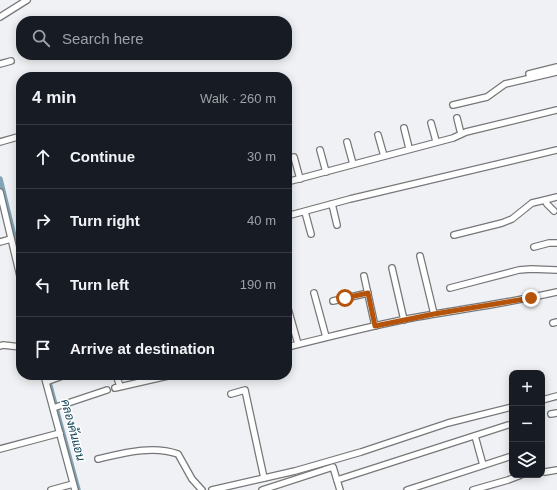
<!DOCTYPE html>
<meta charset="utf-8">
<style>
:root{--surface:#171b24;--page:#242831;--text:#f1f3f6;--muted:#9ea1a6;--line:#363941}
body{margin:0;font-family:Arial,Sarabun,sans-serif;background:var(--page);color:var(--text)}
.controls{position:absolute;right:12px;bottom:12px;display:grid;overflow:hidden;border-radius:8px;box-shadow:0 2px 10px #0003}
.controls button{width:36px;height:36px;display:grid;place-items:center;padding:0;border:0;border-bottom:1px solid var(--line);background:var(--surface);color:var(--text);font:20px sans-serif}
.stop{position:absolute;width:12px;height:12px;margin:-9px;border:3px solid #b45309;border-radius:50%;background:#fff}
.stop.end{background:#b45309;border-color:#fff;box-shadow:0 1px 4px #0008}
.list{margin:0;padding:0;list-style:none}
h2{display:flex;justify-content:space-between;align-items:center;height:52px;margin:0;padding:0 16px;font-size:17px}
h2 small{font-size:13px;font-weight:400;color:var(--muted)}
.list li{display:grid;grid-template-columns:26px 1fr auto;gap:12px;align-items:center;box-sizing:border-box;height:64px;padding:0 16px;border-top:1px solid var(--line)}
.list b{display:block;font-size:15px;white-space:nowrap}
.list em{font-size:13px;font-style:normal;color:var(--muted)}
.icon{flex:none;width:22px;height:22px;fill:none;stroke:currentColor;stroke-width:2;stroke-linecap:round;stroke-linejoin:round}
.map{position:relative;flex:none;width:557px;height:490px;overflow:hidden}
.search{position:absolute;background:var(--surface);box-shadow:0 2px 10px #0003;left:16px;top:16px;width:276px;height:44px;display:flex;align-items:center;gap:10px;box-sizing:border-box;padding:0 14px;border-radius:16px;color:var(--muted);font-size:15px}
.panel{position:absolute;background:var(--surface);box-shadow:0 2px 10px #0003;left:16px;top:72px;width:276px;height:308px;border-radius:16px}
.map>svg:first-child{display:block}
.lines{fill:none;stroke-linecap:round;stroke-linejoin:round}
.canal{stroke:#81a5b6;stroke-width:5.5}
.minor-casing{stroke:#767779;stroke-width:8}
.minor{stroke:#fff;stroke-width:5.5}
.route{stroke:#b45309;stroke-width:5}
.labels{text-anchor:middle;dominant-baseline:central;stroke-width:3;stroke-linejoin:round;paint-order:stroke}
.water-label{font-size:12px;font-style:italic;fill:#093d50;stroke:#fefeff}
</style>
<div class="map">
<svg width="557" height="490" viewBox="0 0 557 490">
<rect width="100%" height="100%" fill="#f0f1f4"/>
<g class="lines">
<g class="canal">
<polyline points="0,179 21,265"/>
<polyline points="47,375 78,490"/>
</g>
<g class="minor-casing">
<g id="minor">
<polyline points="0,17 27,0"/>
<polyline points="0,64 11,61"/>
<polyline points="529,74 557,67"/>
<polyline points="453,105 487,97 505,84 557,72"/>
<polyline points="457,118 461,134"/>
<polyline points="431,123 436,141"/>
<polyline points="404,128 409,148"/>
<polyline points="378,135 384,156"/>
<polyline points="0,142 21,136"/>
<polyline points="347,142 353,164"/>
<polyline points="320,150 326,172"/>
<polyline points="294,157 300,179"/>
<polyline points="287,182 453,138 466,132 557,110"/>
<polyline points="0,192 21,280"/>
<polyline points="332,204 337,225"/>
<polyline points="554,211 547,204 545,200 557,197"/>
<polyline points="305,212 311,234"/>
<polyline points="287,216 350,199 557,150"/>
<polyline points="454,235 502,223 512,219 532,203 545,200"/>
<polyline points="0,242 11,239"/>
<polyline points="534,247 549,243 557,243"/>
<polyline points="420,256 434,314"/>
<polyline points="392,268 404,320"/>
<polyline points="364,276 375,326"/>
<polyline points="450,288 519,270 531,269 557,270"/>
<polyline points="314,293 326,337"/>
<polyline points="333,301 368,293"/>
<polyline points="287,305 298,344"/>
<polyline points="553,323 557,322"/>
<polyline points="0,346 3,345 21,347"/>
<path d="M287,347C329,337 370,326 412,318C461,309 509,303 557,292"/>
<polyline points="44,375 75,490"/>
<polyline points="116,375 120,386"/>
<polyline points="46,382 65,375"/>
<polyline points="115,388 172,375"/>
<polyline points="231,394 245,390 264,478"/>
<polyline points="542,400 557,396"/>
<polyline points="53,408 107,390"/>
<polyline points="551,414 557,413"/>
<polyline points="475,436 483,465"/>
<polyline points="0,449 60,433"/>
<path d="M98,459C124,453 152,445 178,454L192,479L202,490"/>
<polyline points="542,471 545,472 557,470"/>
<polyline points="337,480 508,425"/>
<polyline points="51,490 73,484"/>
<polyline points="212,490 295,471 361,452 448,423 512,407"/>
<polyline points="262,490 333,467 340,490"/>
<polyline points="407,490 512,456"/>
<polyline points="473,490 508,480 521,475"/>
</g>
</g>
<use href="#minor" class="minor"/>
</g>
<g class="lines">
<polyline class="route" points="345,298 368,293 375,326 434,314 531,298"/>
</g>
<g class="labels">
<g class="water-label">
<text transform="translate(73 430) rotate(75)">คลองคันแอน</text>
</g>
</g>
</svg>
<div class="controls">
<button>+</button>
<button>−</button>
<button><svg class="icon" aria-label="layers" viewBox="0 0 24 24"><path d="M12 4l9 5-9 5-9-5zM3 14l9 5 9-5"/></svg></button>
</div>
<div class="stop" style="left:345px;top:298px"></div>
<div class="stop end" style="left:531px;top:298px"></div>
<div class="search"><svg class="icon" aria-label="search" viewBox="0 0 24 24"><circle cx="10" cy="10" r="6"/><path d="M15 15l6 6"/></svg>Search here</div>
<section class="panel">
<h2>4 min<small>Walk · 260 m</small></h2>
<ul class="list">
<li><svg class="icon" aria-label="ahead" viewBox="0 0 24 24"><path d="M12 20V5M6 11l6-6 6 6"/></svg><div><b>Continue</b></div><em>30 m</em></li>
<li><svg class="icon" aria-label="right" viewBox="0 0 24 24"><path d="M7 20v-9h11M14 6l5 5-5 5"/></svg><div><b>Turn right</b></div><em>40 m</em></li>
<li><svg class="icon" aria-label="left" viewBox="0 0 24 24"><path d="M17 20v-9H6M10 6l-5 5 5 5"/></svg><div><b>Turn left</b></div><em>190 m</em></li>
<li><svg class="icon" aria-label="arrive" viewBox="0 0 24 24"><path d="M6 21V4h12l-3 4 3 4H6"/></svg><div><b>Arrive at destination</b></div></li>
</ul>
</section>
</div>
